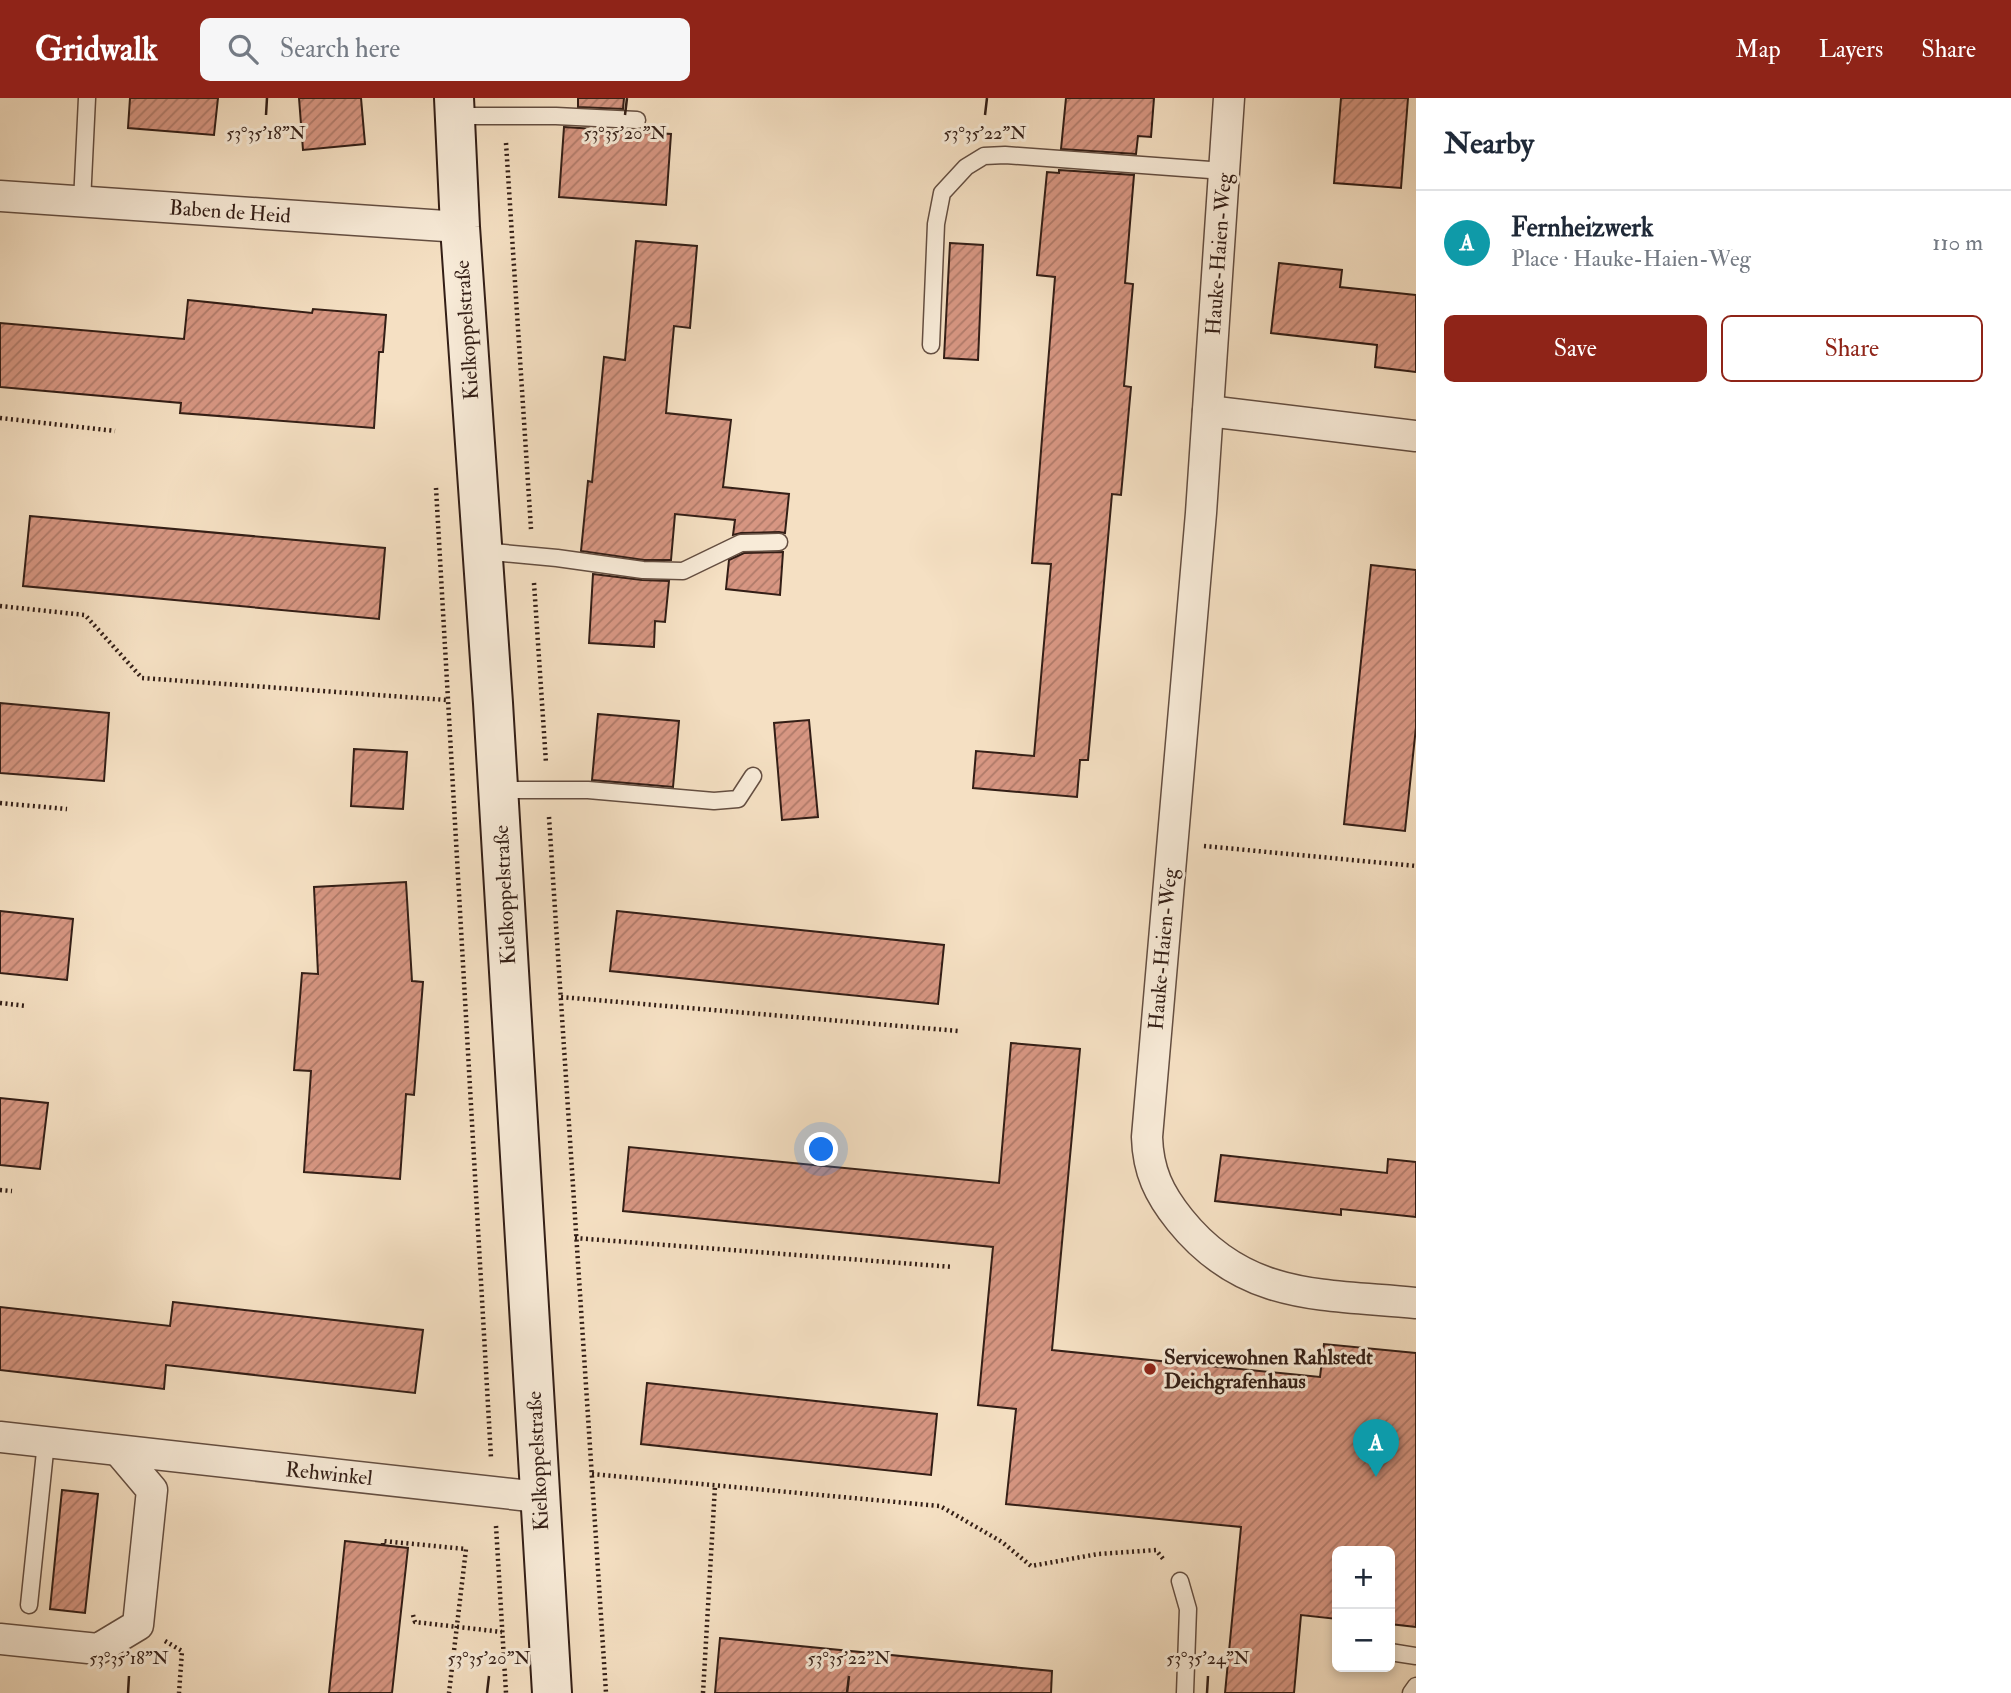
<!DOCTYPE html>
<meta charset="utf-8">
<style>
:root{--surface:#fff;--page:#f6f6f7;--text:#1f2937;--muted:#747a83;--line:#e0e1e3;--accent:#8f2418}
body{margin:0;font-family:"IM FELL Double Pica",serif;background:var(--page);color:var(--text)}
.controls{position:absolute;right:21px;bottom:21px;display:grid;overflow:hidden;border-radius:10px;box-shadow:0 4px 10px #0003}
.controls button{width:63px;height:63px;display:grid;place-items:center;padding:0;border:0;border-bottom:2px solid var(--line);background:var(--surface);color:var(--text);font:35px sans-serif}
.you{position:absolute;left:822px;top:1052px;width:24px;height:24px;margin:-18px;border:5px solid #fff;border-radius:50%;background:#1a73e8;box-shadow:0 0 0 10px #1a73e833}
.badge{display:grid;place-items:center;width:46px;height:46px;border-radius:50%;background:var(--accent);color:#fff;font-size:23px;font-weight:700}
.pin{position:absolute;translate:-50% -58px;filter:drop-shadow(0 2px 4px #0008)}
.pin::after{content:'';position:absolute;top:37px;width:24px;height:21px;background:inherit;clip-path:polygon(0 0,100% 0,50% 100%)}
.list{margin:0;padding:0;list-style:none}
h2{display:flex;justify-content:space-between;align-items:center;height:91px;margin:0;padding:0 28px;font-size:30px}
h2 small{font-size:23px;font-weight:400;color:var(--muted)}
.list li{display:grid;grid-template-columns:46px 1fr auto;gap:21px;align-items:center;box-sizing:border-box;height:105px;padding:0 28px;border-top:2px solid var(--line)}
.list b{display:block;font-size:26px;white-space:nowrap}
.list p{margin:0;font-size:23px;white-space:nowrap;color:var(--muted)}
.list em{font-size:23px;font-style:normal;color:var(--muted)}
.actions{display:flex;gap:14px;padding:21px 28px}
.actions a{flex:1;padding:16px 0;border:2px solid var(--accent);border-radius:10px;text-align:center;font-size:24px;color:var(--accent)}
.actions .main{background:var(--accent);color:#fff}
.icon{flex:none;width:38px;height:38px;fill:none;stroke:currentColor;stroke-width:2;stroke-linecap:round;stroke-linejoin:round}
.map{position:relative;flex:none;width:1416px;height:1595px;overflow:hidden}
header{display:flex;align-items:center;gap:42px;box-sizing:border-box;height:98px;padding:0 35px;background:var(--accent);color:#fff}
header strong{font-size:33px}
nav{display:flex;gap:38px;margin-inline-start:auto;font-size:24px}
.search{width:490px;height:63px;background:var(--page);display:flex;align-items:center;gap:18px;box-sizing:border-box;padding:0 24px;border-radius:10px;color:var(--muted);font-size:26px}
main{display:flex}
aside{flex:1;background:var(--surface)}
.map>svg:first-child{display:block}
.building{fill:url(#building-hatch);stroke:#331e16;stroke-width:2}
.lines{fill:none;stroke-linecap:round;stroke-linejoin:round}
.lane-casing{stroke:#644e41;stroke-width:19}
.street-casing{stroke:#644e41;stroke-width:33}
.secondary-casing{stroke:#331e16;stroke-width:42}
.path{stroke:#331e16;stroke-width:4.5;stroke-dasharray:2 3.5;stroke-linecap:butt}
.lane{stroke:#f8ebd8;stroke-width:16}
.street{stroke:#f8ebd8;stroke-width:30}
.secondary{stroke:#f8ebd8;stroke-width:38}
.ticks{fill:none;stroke:#331e16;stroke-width:2.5}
.poi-dot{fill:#8f2418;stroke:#f8ebd8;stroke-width:2.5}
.labels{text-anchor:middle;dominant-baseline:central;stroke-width:6;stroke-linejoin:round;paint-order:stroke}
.street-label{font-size:21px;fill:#331e16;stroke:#f8ebd8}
.poi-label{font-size:21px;font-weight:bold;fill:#331e16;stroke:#f8ebd8;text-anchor:start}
.ticks-label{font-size:18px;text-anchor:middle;fill:#331e16;stroke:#f8ebd8;stroke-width:6;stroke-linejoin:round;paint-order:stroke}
</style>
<header>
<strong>Gridwalk</strong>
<div class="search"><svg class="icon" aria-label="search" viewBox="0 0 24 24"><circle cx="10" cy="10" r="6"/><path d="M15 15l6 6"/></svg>Search here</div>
<nav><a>Map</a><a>Layers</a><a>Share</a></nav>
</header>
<main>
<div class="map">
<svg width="1416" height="1595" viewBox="0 0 1416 1595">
<defs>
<pattern id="building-hatch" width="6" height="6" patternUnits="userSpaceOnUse" patternTransform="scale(1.75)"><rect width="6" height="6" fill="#d79682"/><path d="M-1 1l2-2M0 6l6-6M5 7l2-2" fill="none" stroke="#af7a69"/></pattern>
</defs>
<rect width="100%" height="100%" fill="#f5e0c3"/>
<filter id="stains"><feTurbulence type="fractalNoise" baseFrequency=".00286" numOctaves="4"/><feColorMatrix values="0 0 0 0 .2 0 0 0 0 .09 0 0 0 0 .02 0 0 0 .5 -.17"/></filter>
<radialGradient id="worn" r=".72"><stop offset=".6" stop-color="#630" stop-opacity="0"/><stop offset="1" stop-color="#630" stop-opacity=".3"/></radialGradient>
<g class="building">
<polygon points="130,0 218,0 214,37 128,30"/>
<polygon points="299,0 361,0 365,46 303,52"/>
<polygon points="578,0 624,0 623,11 578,9"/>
<polygon points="1066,0 1154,0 1151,39 1138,38 1136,56 1061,51"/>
<polygon points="1341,0 1408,0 1401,90 1334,85"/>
<polygon points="564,29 671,36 666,107 559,99"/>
<polygon points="1059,72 1134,77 1125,185 1133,186 1124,288 1131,289 1121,397 1112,396 1088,662 1080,662 1077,699 973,690 976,653 1034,658 1051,466 1032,465 1055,179 1037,177 1047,74 1059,75"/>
<polygon points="636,143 697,148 690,230 674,228 666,315 731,322 723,389 789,396 785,435 779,434 741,435 733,437 735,422 675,416 671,462 644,462 581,453 588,383 592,384 604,259 625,262"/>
<polygon points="950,145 983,147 978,262 944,260"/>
<polygon points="1279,165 1342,172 1340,189 1416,197 1416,274 1375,269 1377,247 1271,235"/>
<polygon points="188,202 312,215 313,211 386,217 383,254 379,254 374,330 180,315 181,305 0,289 0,225 184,241"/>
<polygon points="30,418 385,450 379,521 23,488"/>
<polygon points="783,454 780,497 726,491 729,462 744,455"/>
<polygon points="1371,467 1416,472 1416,629 1405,733 1344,726"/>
<polygon points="593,476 642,482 669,483 665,524 655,523 654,549 589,545"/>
<polygon points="0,605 109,615 104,683 0,675"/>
<polygon points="598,616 679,623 673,689 592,682"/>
<polygon points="809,622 818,719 782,722 774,625"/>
<polygon points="354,651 407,654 403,711 351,708"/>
<polygon points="406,784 412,883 423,884 414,997 406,996 400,1081 304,1074 311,973 294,972 302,875 318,876 314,789"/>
<polygon points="0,813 73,821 67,882 0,875"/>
<polygon points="617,813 944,847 938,906 610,873"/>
<polygon points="1011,945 1080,951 1052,1252 1320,1279 1324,1246 1416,1255 1416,1529 1390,1526 1390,1453 1337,1453 1337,1521 1301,1517 1294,1595 1225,1595 1241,1429 1006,1406 1016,1311 978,1307 993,1149 623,1113 629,1049 999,1085"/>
<polygon points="0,1000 48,1005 40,1071 0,1067"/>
<polygon points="1221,1057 1387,1075 1388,1061 1416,1064 1416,1119 1341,1111 1341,1117 1215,1103"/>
<polygon points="173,1204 423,1232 415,1295 166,1267 164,1291 0,1272 0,1209 170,1228"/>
<polygon points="647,1285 937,1316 931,1377 641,1346"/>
<polygon points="62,1392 98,1396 85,1515 50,1511"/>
<polygon points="345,1443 408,1450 392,1595 329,1595"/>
<polygon points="720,1540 1052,1573 1051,1595 715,1595"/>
</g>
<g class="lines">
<g class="lane-casing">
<g id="lane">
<polyline points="455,18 556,18 637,22"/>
<polyline points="82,104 87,0"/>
<polyline points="931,247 936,126 942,95 966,69 984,58 1005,57 1224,73"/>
<polyline points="482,453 557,460 643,472 683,473 741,445 779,444"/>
<polyline points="498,692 588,692 714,703 738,701 753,678"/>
<polyline points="1180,1483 1188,1511 1185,1595"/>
<polyline points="29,1507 46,1344"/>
<polyline points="1390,1554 1416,1558"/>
<polyline points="1411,1595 1416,1588"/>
</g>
</g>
<g class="street-casing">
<g id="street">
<path d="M1229,0L1201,415L1147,1039C1148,1073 1159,1096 1180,1122C1245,1203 1323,1196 1416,1205"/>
<polyline points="0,98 460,129"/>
<polyline points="1208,313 1416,338"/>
<polyline points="0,1339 539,1399"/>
<polyline points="0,1541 98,1551 138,1527 152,1392 119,1353"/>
</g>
</g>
<g class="secondary-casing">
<polyline id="secondary" points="454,0 460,129 493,605 552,1595"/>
</g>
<g class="path">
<polyline points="506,45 531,431"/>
<polyline points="0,320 115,333"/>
<polyline points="436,390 491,1360"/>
<polyline points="534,485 546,665"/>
<polyline points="0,508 85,517 142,580 447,602"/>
<polyline points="0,705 67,711"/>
<polyline points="549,719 606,1595"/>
<polyline points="1204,748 1416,768"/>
<polyline points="561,899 958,933"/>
<polyline points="0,905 27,908"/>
<polyline points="0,1092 12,1093"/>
<polyline points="575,1140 953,1169"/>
<polyline points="592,1376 940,1408 1002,1444 1031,1468 1098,1456 1156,1452 1164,1462"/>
<polyline points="496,1428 506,1595"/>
<polyline points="383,1447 383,1443 466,1451 449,1595"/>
<polyline points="413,1517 415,1524 502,1534"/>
<polyline points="165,1543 182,1553 179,1595"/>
<polyline points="703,1595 715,1388"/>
</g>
<use href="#lane" class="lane"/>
<use href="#street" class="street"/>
<use href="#secondary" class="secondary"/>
</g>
<path class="ticks" d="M266,17L267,0M625,17L627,0M985,17L987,0M128,1595L129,1578M487,1595L489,1578M847,1595L849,1578M1207,1595L1208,1578"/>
<circle class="poi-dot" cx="1150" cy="1271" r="7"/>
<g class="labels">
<g class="street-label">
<text transform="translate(230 114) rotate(4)">Baben de Heid</text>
<text transform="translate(1219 156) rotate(-86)">Hauke-Haien-Weg</text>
<text transform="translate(467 232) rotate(-94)">Kielkoppelstraße</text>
<text transform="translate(505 797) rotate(-93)">Kielkoppelstraße</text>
<text transform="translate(1163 851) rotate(-85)">Hauke-Haien-Weg</text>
<text transform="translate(538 1363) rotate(-93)">Kielkoppelstraße</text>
<text transform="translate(329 1376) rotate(6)">Rehwinkel</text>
</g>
<g class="poi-label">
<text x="1164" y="1259">Servicewohnen Rahlstedt<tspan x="1164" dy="24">Deichgrafenhaus</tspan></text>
</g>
</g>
<g class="ticks-label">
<text x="266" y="41">53°35'18"N</text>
<text x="625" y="41">53°35'20"N</text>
<text x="985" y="41">53°35'22"N</text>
<text x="129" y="1566">53°35'18"N</text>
<text x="489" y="1566">53°35'20"N</text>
<text x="849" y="1566">53°35'22"N</text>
<text x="1208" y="1566">53°35'24"N</text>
</g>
<rect width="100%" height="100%" filter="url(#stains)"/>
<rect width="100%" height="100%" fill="url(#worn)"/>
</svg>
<div class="controls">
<button>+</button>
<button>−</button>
</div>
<div class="you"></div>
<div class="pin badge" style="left:1376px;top:1379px;background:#0f9aa8">A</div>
</div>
<aside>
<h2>Nearby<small></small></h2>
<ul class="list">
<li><span class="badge" style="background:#0f9aa8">A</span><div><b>Fernheizwerk</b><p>Place · Hauke-Haien-Weg</p></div><em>110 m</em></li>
</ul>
<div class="actions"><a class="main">Save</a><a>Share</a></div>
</aside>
</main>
